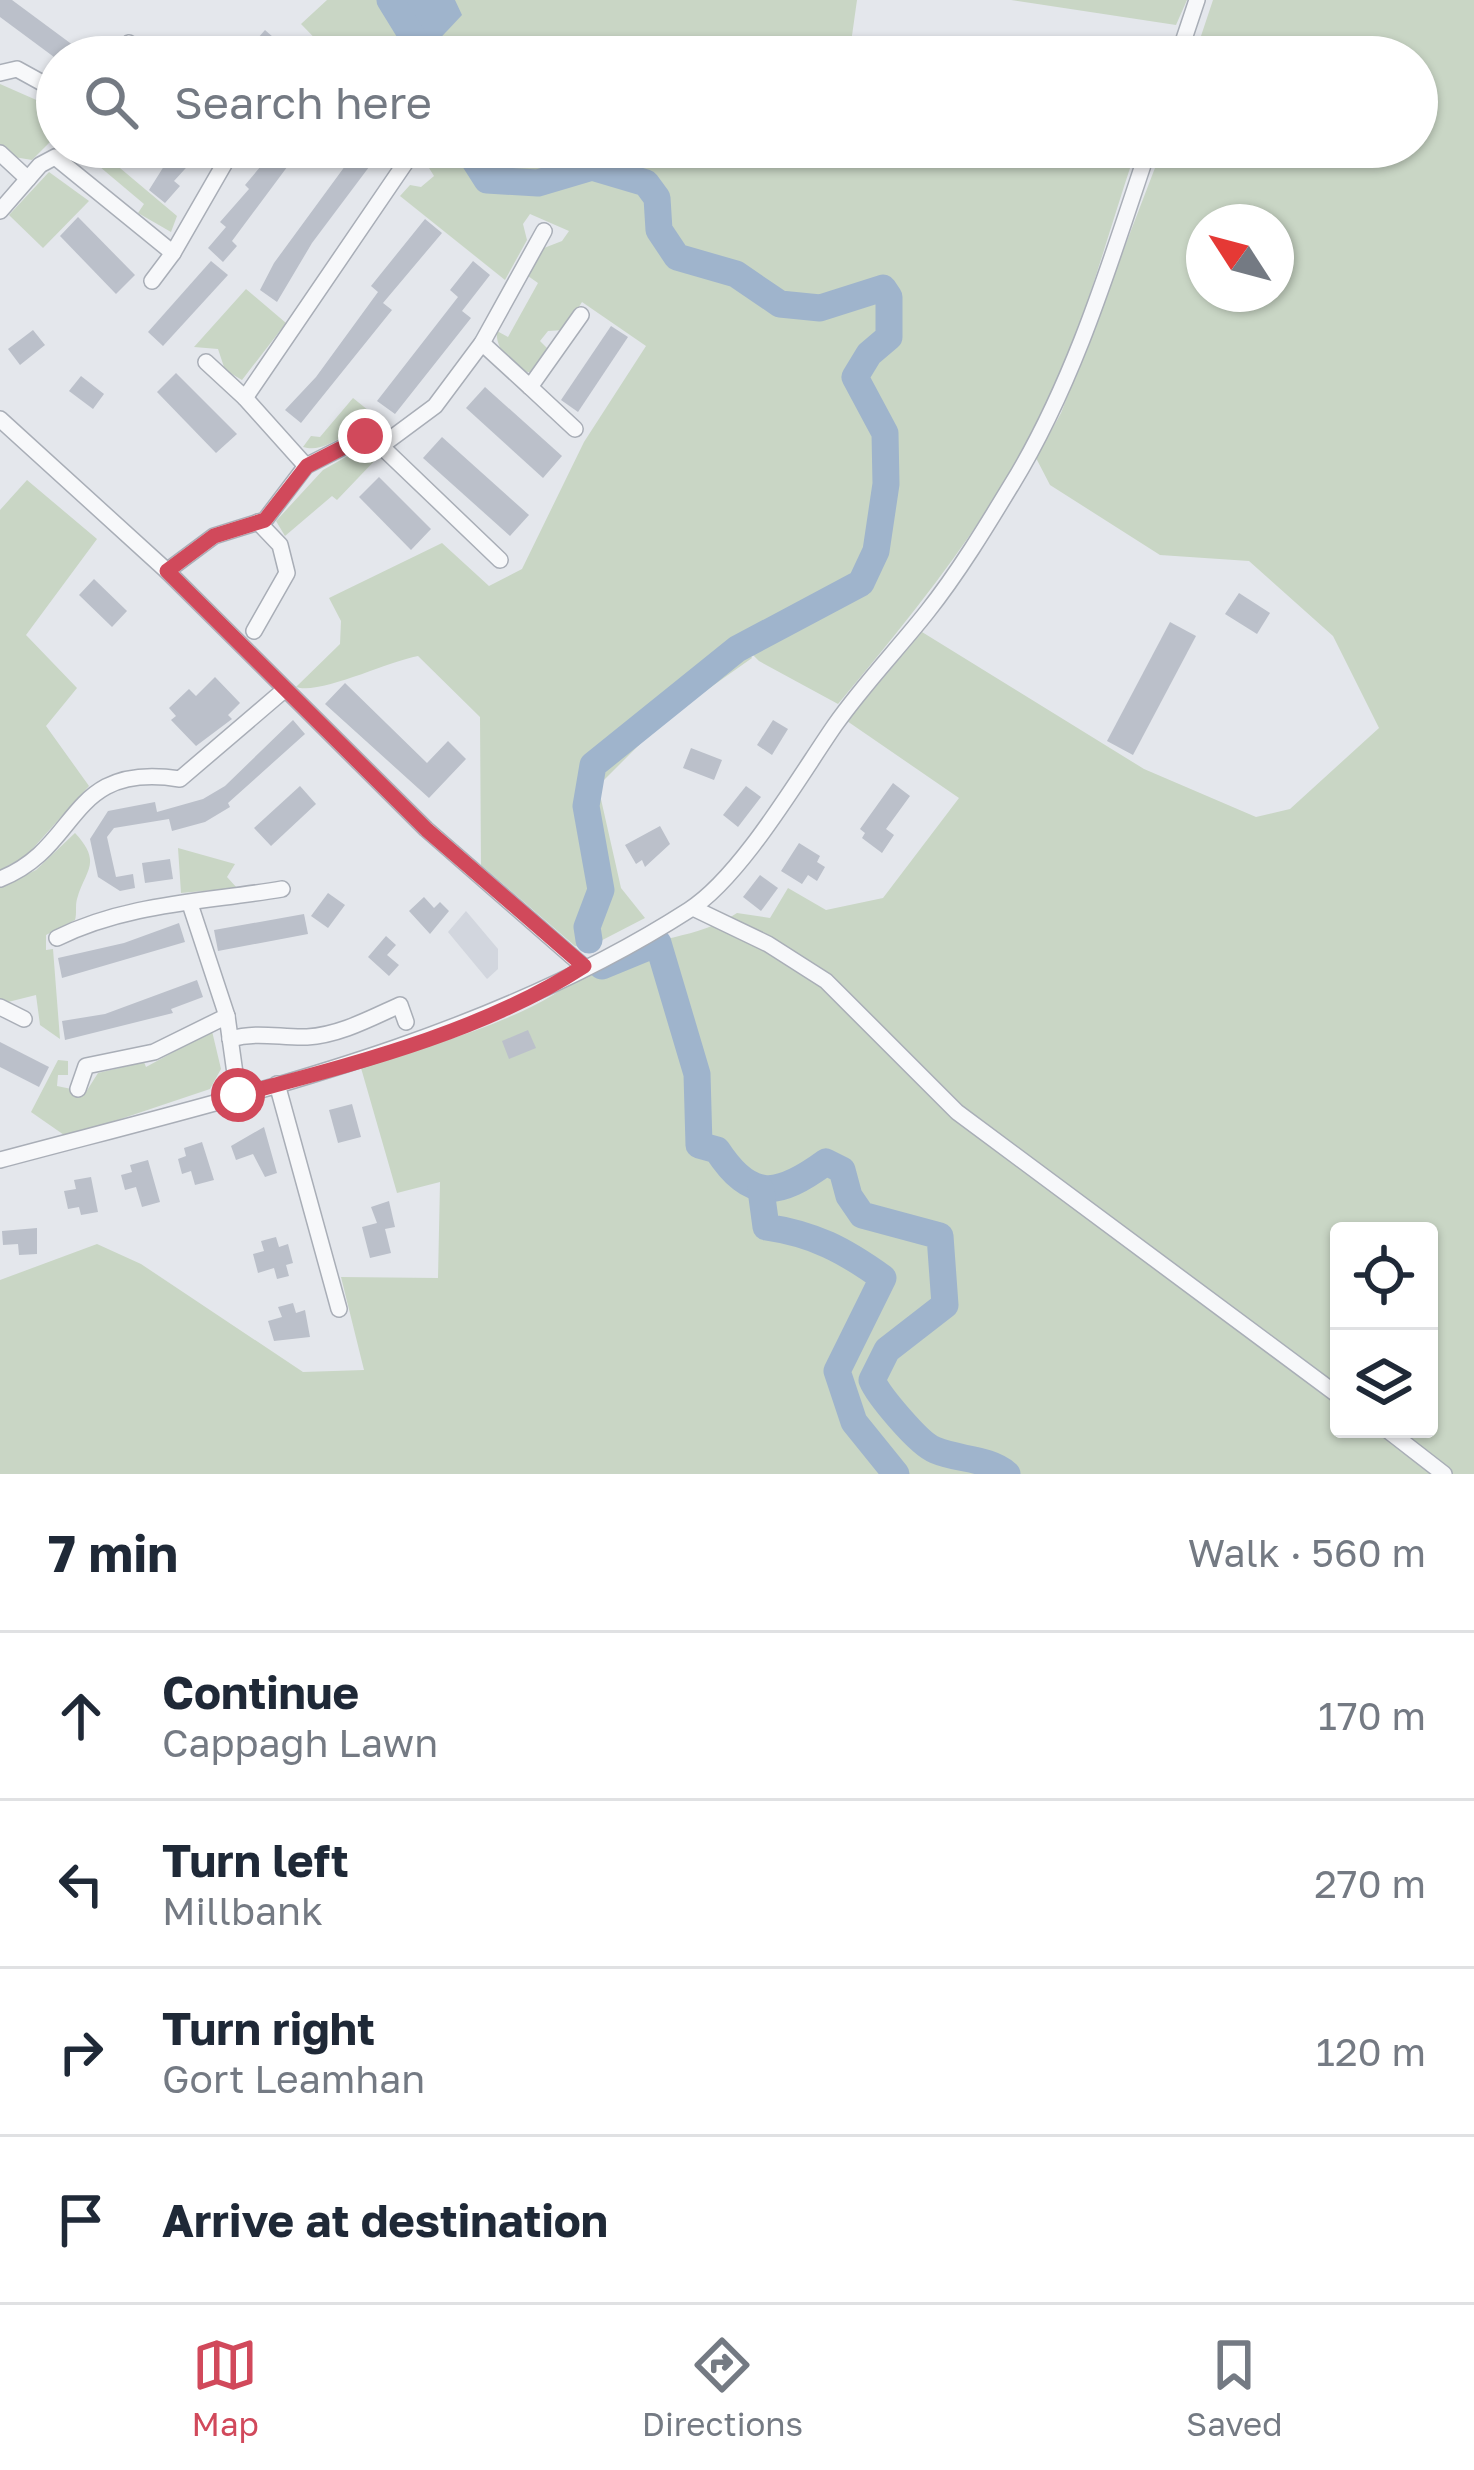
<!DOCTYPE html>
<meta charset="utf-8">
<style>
:root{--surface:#fff;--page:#f6f6f7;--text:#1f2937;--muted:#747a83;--line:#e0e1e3;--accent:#d1495b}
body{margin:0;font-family:"Golos Text",sans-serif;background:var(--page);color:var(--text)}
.controls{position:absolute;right:36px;bottom:36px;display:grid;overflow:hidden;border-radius:12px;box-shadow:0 3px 9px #0004}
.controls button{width:108px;height:108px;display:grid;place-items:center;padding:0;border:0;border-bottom:3px solid var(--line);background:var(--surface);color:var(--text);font:60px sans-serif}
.compass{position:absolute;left:1186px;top:204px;width:108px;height:108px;border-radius:50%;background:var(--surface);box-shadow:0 3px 9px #0004;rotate:306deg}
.stop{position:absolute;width:36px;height:36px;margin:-27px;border:9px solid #d1495b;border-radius:50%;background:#fff}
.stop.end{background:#d1495b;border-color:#fff;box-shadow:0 3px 12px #0008}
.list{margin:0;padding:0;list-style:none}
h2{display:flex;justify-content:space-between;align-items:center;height:156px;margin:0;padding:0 48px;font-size:51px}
h2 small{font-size:39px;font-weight:400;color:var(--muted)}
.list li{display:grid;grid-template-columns:78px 1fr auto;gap:36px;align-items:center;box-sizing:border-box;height:168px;padding:0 48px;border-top:3px solid var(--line)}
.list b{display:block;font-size:45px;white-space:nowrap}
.list p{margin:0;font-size:39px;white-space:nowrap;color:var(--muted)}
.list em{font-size:39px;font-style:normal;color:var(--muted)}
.icon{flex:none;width:66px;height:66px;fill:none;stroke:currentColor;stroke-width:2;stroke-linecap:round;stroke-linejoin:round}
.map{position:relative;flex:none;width:1474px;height:1474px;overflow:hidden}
.search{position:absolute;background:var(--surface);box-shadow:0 3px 9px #0004;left:36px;right:36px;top:36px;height:132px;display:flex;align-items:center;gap:30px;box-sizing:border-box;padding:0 42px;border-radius:66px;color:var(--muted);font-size:45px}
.sheet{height:828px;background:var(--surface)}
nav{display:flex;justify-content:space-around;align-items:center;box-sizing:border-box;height:168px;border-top:3px solid var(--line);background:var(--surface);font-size:33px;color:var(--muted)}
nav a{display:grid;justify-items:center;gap:6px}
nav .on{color:var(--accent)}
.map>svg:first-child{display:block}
.built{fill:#d2d6de}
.green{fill:#c9d6c5;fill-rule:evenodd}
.water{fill:#9fb4cc}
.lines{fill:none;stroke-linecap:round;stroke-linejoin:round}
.river{stroke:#9fb4cc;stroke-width:27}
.building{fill:#bbc0ca}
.minor-casing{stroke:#a9aeb7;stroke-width:18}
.minor{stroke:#f7f8fa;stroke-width:15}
.route{stroke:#d1495b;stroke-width:15}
</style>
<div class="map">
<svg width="1474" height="1474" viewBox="0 0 1474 1474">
<rect width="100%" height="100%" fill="#e4e7ec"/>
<polygon class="built" points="466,911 498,949 498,969 487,979 448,932"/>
<g class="green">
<polygon points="327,0 403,0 431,47 455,0 857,0 849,57 333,57 301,24"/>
<polygon points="1011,0 1187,0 1176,25"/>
<path d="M1213,0H1474V1474H0V1280L97,1244L141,1264L303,1372L364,1370L341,1277L438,1278L440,1182L397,1193L361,1068C424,1046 496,1029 553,995C572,984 587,967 607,958C649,937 699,939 737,913L770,918L788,888L826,910L883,898L959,798L847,721L922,632L1144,769L1256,817L1290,809L1379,728L1333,636L1249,561L1160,555L1050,485L1036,458L1061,413L1163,147H1417V57H1194ZM1204,222H1276V294H1204ZM1339,1231H1429V1429H1339Z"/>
<polygon points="0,84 50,106 57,98 57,135 32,160 14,157 0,144"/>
<polygon points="72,147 95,147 177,216 171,232 138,213 144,204 87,156 80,164 72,158"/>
<path d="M416,147H1100L1131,165C1110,229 1091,296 1067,359C1016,487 926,599 838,704L759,661L746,648L752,658L663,721L598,786L621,888L645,918L587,948L575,946L481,865L480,717L418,656C386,662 320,695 296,687L340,644L341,621L329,598L442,543L489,586L522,569L584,442L646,346L582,302L564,330L548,331L540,341L547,348L536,372C517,376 494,349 497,331L508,337L538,283L528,276L544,248L562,241L569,231L530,214L523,224L527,240L505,280L400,196L410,185L421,187L434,176Z"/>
<polygon points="49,172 89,201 43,248 9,215"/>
<polygon points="246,289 286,323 242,380 225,370 218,349 194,347"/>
<path d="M353,398L389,427C351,417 332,456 303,447L311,436L320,437Z"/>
<polygon points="360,449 379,456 337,500 332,496 285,536 276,521 323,470"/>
<polygon points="27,480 97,539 26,635 77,688 46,726 89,786 26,856 0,870 0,510"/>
<path d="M75,833C103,863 85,870 77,899C75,906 77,913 75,920L46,935V950L53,949L60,1039L40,1025L36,995L0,1004V887L36,870Z"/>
<polygon points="178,848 235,864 227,877 237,888 181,893"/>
<polygon points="212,1031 221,1069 210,1089 67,1137 31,1112 58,1060 68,1061 68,1075 58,1075 57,1086 86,1092 98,1073 144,1062 146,1067"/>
</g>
<polygon class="water" points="403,0 455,0 462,15 431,48"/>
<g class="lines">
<g class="river">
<polyline points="390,0 425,57"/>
<polyline points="466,147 487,180 538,183 592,167 646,183 657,198 659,230 677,257 736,274 780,304 820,308 883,288 889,297 889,337 869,354 855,377 885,433 886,484 876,551 861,583 737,649 593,765 586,806 601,890 587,927 589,940"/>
<path d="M602,966L658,943L697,1074L699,1145L717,1150C751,1202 778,1197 826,1162L842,1170L849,1196L862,1215L940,1236L945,1305L887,1350L872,1380C878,1395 919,1444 935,1450C958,1460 989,1458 1007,1474"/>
<path d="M761,1190L766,1227C814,1234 844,1250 883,1278L837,1371L854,1422L896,1474"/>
</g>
</g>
<g class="building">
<polygon points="0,0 12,0 89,57 54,57 0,17"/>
<polygon points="265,30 282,45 272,57 241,57"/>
<polygon points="176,147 205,147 174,181 180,186 165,203 149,190"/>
<polygon points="277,147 302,147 232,241 237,246 223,262 208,248 226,227 220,222 249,189 245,185"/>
<polygon points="359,147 384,147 312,243 277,302 260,290 274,263"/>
<polygon points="78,217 135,275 116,294 60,236"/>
<polygon points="425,219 442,233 383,303 392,310 301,423 285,410 316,377 378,292 371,286"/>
<polygon points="211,261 228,275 163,346 148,332"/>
<polygon points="473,261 490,275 462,311 471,318 395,414 377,401 458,297 450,290"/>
<polygon points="611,326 628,337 578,412 561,400"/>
<polygon points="33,330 45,345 20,365 8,349"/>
<polygon points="176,373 237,434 216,453 157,392"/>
<polygon points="81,376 104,394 93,409 69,391"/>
<polygon points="485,387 562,456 543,478 466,408"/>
<polygon points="442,437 529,515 510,536 423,458"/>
<polygon points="379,477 431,529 411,550 359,497"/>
<polygon points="94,579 127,611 112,627 79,595"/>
<polygon points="1239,593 1270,613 1257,634 1225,614"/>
<polygon points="1170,622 1196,636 1133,755 1107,741"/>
<polygon points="215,677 240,703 228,715 232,719 196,746 171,720 176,716 169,708 189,689 196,696"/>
<polygon points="345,683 427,763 448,741 466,759 429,798 325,704"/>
<polygon points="293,720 305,734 228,803 230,807 205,822 172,831 169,819 114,828 107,837 116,877 133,874 135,888 120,891 98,877 90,839 108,811 155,802 157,812 203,799 225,786"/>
<polygon points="773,720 788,729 772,755 757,745"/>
<polygon points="691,748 722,760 714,780 683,768"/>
<polygon points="893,783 910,796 886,829 894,835 882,853 862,838 865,833 860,829"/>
<polygon points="300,786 316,804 271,846 254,828"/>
<polygon points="746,786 761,797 738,827 723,815"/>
<polygon points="660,826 670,844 645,867 642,860 636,864 625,845"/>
<polygon points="799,843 820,856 817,862 825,867 817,881 808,875 802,884 781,871"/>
<polygon points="170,859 173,879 145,883 142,863"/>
<polygon points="760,875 778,888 761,911 743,897"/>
<polygon points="328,893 345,905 328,928 311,916"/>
<polygon points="424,897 434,908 440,902 449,911 430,934 409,911"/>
<polygon points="304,914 308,934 218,951 214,930"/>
<polygon points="179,923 185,942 62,978 58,958 124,943"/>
<polygon points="386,936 396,945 387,955 399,965 389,976 368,957"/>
<polygon points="197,980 203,997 171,1009 173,1013 65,1040 62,1021 105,1014"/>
<polygon points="528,1030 536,1048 509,1059 502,1041"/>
<polygon points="0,1042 49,1067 39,1087 0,1067"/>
<polygon points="352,1104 361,1137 338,1143 329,1110"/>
<polygon points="264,1127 277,1173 265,1177 253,1154 236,1160 231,1146"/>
<polygon points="202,1142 214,1180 195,1185 191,1171 182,1174 178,1159 186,1156 184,1148"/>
<polygon points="148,1160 160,1202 142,1207 136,1187 125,1190 121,1175 132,1172 130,1165"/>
<polygon points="91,1177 98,1212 81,1215 79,1207 68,1209 64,1191 76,1189 74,1180"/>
<polygon points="389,1201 395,1227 385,1229 391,1253 370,1258 362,1227 377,1223 371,1207"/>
<polygon points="37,1228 37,1254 19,1255 18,1244 3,1245 2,1231"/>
<polygon points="276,1237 279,1247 288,1244 293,1263 286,1265 289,1276 277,1279 274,1268 258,1273 253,1254 264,1251 261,1241"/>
<polygon points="293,1303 296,1313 305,1310 310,1337 274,1341 268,1321 282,1317 278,1307"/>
</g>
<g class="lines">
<g class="minor-casing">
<g id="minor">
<polyline points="118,57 129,43"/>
<polyline points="308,57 313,50"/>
<polyline points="1178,57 1197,0"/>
<polyline points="0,73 17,69 57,91"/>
<polyline points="0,153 28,179"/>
<polyline points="0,211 40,165 55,157 173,253 234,147"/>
<polyline points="152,281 173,253"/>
<polyline points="482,343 530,387 581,315"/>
<polyline points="206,362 245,398 410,156"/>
<polyline points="530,387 575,429"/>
<polyline points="245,398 306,466"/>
<polyline points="0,419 167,571 426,829 583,966"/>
<polyline points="381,446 500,560"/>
<polyline points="167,571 214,536 265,520 306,466 365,436 381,446 435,406 482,343 544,231"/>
<polyline points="254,631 287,573 280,545 258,522"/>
<path d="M0,879C82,847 66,761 180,779L283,691"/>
<polyline points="190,904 227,1016 238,1095"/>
<polyline points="693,908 768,944 826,981 957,1112 1339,1396"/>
<path d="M57,938C128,903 205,902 282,889"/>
<polyline points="0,1007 24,1019"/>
<path d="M230,1039C258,1031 280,1038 307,1037C340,1035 371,1018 400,1005L406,1022"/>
<polyline points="277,1084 339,1309"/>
<polyline points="78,1089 86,1066 154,1052 227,1016"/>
<path d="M0,1160C235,1097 482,1043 689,910C741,877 799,777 835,725C863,685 897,650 927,612C958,573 986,527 1012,484C1075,381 1111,260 1149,147"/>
<polyline points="1386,1429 1444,1474"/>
</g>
</g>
<use href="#minor" class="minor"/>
</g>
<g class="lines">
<path class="route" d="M238,1095C353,1064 483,1032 584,966L427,830L167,571L214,536L265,520L307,466L365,436"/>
</g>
</svg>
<div class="controls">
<button><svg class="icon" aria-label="locate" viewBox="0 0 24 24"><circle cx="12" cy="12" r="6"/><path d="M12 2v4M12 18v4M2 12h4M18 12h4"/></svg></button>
<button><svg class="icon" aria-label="layers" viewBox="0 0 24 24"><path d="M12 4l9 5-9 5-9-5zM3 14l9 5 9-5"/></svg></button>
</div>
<svg class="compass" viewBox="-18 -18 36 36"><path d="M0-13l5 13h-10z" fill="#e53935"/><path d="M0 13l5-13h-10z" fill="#747a83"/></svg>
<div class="stop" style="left:238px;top:1095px"></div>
<div class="stop end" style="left:365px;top:436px"></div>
<div class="search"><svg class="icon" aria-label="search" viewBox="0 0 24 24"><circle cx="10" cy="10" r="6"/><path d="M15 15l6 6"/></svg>Search here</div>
</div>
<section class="sheet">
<h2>7 min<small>Walk · 560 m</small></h2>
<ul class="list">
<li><svg class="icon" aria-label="ahead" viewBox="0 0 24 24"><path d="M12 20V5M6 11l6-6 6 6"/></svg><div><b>Continue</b><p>Cappagh Lawn</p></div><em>170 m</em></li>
<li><svg class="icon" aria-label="left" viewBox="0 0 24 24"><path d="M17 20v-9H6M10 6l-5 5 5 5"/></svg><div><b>Turn left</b><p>Millbank</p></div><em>270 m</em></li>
<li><svg class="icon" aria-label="right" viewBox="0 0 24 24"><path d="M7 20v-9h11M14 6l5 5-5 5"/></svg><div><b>Turn right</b><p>Gort Leamhan</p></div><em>120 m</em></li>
<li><svg class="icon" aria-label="arrive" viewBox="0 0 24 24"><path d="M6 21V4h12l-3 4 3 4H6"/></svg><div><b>Arrive at destination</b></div></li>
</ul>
</section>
<nav>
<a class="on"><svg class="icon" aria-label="map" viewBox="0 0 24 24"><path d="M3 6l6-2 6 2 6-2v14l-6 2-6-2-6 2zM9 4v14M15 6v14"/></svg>Map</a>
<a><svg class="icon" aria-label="directions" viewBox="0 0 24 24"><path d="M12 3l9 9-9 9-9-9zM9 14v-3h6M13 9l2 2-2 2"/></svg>Directions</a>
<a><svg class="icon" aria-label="saved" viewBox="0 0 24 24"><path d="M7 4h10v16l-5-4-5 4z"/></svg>Saved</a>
</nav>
